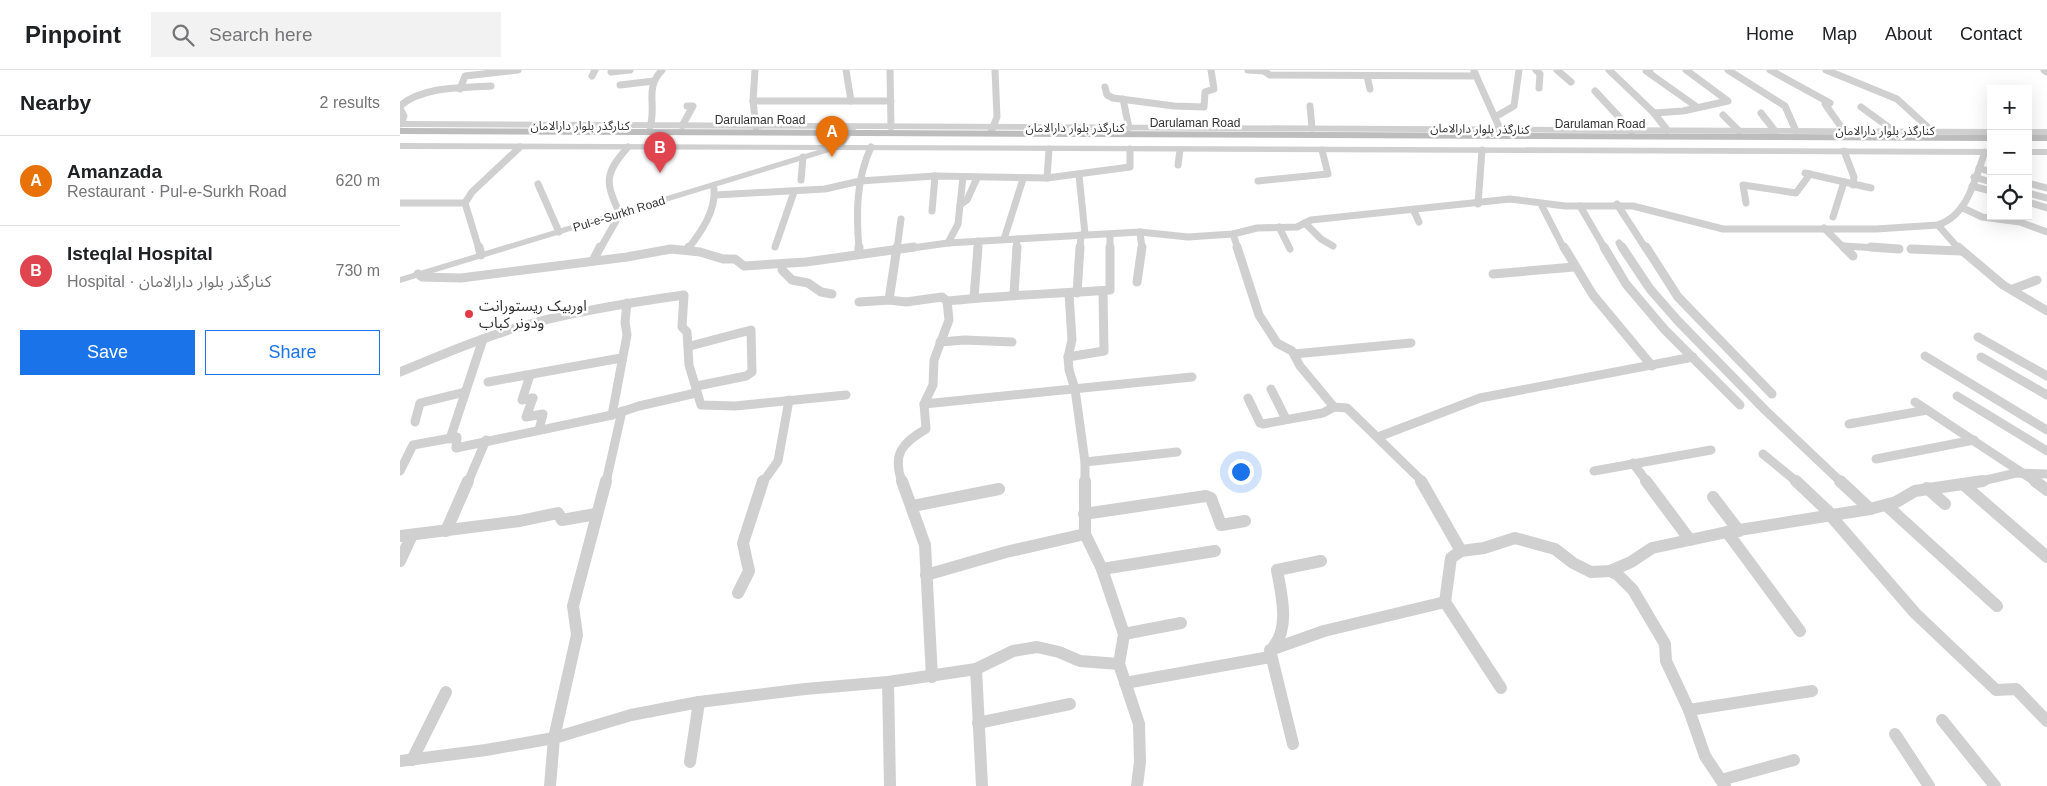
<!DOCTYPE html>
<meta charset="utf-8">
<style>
:root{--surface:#fff;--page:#f2f2f2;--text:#202124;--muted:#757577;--line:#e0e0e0;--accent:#1a73e8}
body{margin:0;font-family:Arial,"Noto Sans Arabic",sans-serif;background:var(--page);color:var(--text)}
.controls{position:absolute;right:15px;top:15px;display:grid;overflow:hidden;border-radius:0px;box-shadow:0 5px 20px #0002}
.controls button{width:45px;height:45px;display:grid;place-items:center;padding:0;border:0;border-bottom:1px solid var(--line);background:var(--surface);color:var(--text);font:25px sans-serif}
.you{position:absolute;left:840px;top:401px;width:18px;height:18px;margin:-12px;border:4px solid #fff;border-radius:50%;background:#1a73e8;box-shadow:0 0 0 8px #1a73e833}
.badge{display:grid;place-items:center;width:32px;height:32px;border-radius:50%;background:var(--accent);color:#fff;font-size:16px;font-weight:700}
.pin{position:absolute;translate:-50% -41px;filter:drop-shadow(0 1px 2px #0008)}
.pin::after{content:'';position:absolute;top:26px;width:18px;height:15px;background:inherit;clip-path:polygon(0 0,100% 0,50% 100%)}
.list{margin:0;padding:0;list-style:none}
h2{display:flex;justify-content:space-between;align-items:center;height:65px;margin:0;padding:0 20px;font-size:21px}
h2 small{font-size:16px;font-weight:400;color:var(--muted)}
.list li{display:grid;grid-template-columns:32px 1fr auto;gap:15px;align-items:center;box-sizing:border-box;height:90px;padding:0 20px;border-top:1px solid var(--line)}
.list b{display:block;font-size:19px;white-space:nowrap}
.list p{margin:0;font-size:16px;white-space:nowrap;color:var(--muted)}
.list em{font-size:16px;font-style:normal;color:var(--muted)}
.actions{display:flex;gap:10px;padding:15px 20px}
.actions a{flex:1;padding:11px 0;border:1px solid var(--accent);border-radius:0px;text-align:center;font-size:18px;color:var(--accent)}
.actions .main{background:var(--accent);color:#fff}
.icon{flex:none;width:28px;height:28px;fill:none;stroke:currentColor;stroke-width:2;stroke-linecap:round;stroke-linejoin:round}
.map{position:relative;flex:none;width:1647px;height:716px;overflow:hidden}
header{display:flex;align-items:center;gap:30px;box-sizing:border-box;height:70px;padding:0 25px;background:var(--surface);border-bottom:1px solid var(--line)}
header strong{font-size:24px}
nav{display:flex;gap:28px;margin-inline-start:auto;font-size:18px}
.search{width:350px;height:45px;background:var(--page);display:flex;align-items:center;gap:12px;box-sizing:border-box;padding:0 18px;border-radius:0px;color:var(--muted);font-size:19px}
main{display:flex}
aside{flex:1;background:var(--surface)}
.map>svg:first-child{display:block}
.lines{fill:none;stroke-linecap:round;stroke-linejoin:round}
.minor-far2{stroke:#d0d0d0;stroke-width:7}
.minor-far1{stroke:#d0d0d0;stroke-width:9}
.minor{stroke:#d0d0d0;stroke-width:12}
.tertiary{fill:#d0d0d0;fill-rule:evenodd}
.secondary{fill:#bdbdbd;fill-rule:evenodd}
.poi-dot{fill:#e63946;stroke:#fff;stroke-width:2}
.labels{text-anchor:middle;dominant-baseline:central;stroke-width:5;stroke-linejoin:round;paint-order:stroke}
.far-street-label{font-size:12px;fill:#333;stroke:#fff}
.poi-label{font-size:15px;fill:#333;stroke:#fff;text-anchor:start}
</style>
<header>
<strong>Pinpoint</strong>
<div class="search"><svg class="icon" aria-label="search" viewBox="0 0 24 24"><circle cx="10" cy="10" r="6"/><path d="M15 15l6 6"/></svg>Search here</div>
<nav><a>Home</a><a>Map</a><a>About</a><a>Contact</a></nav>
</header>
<main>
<aside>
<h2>Nearby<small>2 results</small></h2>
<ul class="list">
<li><span class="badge" style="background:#e8710a">A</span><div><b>Amanzada</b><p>Restaurant · Pul-e-Surkh Road</p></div><em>620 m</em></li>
<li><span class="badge" style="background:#e0444e">B</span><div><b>Isteqlal Hospital</b><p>Hospital · کنارگذر بلوار دارالامان</p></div><em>730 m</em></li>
</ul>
<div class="actions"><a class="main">Save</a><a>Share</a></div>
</aside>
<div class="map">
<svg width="1647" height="716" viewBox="0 0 1647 716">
<rect width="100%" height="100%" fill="#fff"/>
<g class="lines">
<g class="minor-far2">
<polyline points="355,0 353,31 356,57"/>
<polyline points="446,0 451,31"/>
<polyline points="490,0 491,57"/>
<polyline points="848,0 864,1 870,5 1076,6"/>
<polyline points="1136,0 1140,4 1139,18"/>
<polyline points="1157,0 1171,12"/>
<polyline points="1209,0 1254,43 1267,60"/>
<polyline points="1250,0 1246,1 1297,37"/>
<polyline points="1328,0 1385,36 1396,61"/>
<polyline points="1370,0 1430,33 1425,34 1444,61"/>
<polyline points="1426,0 1497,29 1532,61"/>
<polyline points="1644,0 1647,2"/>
<polyline points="1074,1 1100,59"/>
<polyline points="211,2 230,0"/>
<polyline points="192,6 195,0"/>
<polyline points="967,6 970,19"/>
<polyline points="220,15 254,11"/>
<polyline points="705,17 707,25 713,28 774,36 804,37 805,22 814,19 811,0"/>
<polyline points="60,19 65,6 118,0"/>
<polyline points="1195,21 1232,61"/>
<polyline points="723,29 729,58"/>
<polyline points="353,31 491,31"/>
<path d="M0,36C23,16 62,18 91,16"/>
<polyline points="910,36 912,58"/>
<polyline points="1461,37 1494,61"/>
<polyline points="0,38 4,46 1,54"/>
<polyline points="1254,43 1283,41 1328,31 1286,0"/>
<polyline points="1361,43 1375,61"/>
<polyline points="1323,45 1339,61"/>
<polyline points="1095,47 1114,36 1119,0"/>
<polyline points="282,56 293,36 287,36"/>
<path d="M250,57C257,35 244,19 262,0"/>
<polyline points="591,62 597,47 595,0"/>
<polyline points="1444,81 1454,107 1453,115"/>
<polyline points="778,95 780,80"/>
<polyline points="1579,98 1591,102"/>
<polyline points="1405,103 1471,118"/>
<polyline points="679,105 685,164"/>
<polyline points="1574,107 1591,112"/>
<polyline points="647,108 649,79"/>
<polyline points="401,110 403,87"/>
<polyline points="858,111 928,104 922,80"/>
<polyline points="1628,113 1647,118"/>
<polyline points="138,114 159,162"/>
<polyline points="1572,116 1591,121"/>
<polyline points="1628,123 1647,128"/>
<polyline points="315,125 425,119 460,111 535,106 647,108 730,97 730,79"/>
<polyline points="1628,132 1647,138"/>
<polyline points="0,133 65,133"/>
<polyline points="1346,133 1343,115 1396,123 1410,104"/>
<polyline points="1078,134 1082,80"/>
<polyline points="1141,134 1164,179"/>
<polyline points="1217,134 1246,179"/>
<polyline points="560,135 567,130 577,108"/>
<polyline points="1180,136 1205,179"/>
<polyline points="1563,138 1582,147 1620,152 1647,162"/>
<polyline points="532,141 535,106"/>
<polyline points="1014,141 1019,152"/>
<polyline points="1433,147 1444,112"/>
<polyline points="905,153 921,169 933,176"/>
<polyline points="1538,155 1559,179"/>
<polyline points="879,157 890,179"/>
<polyline points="1424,158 1445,179"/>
<polyline points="740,162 742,179"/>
<polyline points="833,164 838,179"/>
<polyline points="710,165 710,179"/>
<polyline points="604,169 623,109"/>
<polyline points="548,173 558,154 563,107"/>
<polyline points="1219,173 1223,179"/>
<polyline points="1444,176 1494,179"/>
<polyline points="375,177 394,122"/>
<polyline points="79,179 65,133 72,122 120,77"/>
<path d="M200,179L220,144C205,112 204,104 228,77"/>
<path d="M288,179C301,162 316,141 314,119"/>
<path d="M459,179C456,143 456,110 471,77"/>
<polyline points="497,179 501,149"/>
<path d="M505,179L548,173L740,162L788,167L833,164L857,158L897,157L911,150L1110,129L1165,136H1233L1323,159H1476L1538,155C1568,145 1575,109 1585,82"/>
<polyline points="577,179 578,171"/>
<polyline points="616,179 617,169"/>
<polyline points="680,179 681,165"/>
</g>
<g class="minor-far1">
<polyline points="79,177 81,185"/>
<polyline points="459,177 459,184"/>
<polyline points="837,177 859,245 877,273 892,281 900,296 934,337 947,338 1023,412"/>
<polyline points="1164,177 1193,225 1252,296"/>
<polyline points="1204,177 1226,214 1265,260 1340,335"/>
<polyline points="1222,177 1250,219 1278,251 1365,340 1441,412"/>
<polyline points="1246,177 1278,227 1372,324"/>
<polyline points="1444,177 1453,186"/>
<polyline points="1471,177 1499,179"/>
<polyline points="1558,177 1603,215 1647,241"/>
<polyline points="1511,179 1561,181"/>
<polyline points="287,180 289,177"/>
<polyline points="193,191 200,177"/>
<polyline points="383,194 382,200 392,210 408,213 421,222 432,224"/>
<polyline points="18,204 22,207 61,208 227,187 271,179 300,182 323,189 335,189 344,196 406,192 514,177"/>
<polyline points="1093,204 1174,197"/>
<polyline points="737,212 742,177"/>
<polyline points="1613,219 1637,210"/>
<polyline points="677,223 680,177"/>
<polyline points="614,224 617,177"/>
<polyline points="669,224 672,270 668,287 669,300 675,319 685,392 685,412"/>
<polyline points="574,228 578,177"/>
<polyline points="489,230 497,177"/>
<path d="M459,232L489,230L506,232L542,227L547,231C601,225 655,224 710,220V177"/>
<polyline points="1578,267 1647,306"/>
<polyline points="540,272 565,270 612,272"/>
<polyline points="290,276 351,260 352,302 346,306 297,316"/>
<polyline points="894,284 1011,273"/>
<polyline points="1525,286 1647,360"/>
<polyline points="668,287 704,281 703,221"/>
<polyline points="1581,287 1647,325"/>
<path d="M0,302C43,284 88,265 133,253C182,240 234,232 284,225L282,257L287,262L289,295L301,335L335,336L446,325"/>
<polyline points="130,305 122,330 133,328"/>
<polyline points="88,312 221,288"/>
<polyline points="871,319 886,349"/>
<polyline points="1557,326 1647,381"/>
<polyline points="133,328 126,347 143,344 139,360"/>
<polyline points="848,328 860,353 863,354 923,343 934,337"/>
<polyline points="1515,332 1636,412"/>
<polyline points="524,334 792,307"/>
<polyline points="212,345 227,265 225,252 227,233"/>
<polyline points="15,352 20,333 65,322"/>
<polyline points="1449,354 1527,340"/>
<polyline points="978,367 1080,328 1293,287"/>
<polyline points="50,369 83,269"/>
<polyline points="1363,384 1397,412"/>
<polyline points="1476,389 1574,370"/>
<polyline points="685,392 777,382"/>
<polyline points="1233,393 1247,412"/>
<polyline points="0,401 13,375 57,367 56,378 212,345 239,336 296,323"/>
<polyline points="1194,401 1311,380"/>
<polyline points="68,412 86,370"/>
<polyline points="206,412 222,341"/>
<polyline points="363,412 378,391 389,330"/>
<path d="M502,412C492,384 502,373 526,359L524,334L533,315L534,290L549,250L547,231"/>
<polyline points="1578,412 1616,403 1647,404"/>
</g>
<g class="minor">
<polyline points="502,411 525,475 532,607"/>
<polyline points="685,411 685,464 702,499 724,564 719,594 739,654 740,692 737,716"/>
<polyline points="1021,411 1061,481"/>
<polyline points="1246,411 1290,470"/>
<polyline points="1396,411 1432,445"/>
<polyline points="1440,411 1470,439"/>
<polyline points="1635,411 1647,420"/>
<polyline points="1564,415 1647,487"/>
<polyline points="1527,418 1545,434"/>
<polyline points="1313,427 1339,461"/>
<polyline points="1486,435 1597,536"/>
<polyline points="513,436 599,419"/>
<polyline points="684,444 806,426 811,428 821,455 845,451"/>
<polyline points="1430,445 1515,543 1596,620 1616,619 1647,651"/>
<polyline points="46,461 68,411"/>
<polyline points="1327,462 1400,561"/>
<polyline points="0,466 120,451 158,443 162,450 196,444"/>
<polyline points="0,491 12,465"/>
<polyline points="702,499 815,481"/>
<polyline points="1210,501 1218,505 1233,520 1265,574 1266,591 1289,640 1305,686 1325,716"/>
<polyline points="526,505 606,482 685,464"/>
<polyline points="338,523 349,501 343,473 363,411"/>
<polyline points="1045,532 1101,618"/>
<polyline points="724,564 781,553"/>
<path d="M874,576C890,556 881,523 877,500L921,491"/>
<polyline points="576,599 582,716"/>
<polyline points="488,612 490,716"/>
<polyline points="725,613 870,587"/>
<polyline points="1289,640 1412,621"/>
<polyline points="1542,650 1595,716"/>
<polyline points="578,653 670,634"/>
<polyline points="1495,664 1529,716"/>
<polyline points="893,674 870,580 924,561 1045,532 1051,488 1061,481 1084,478 1115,468 1155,479 1173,493 1191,502 1210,501 1231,492 1252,478 1327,462 1470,439 1496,432 1515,421 1583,411"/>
<polyline points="12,690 46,622"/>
<polyline points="0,691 86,680 154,668 231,645 299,632 405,619 488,612 576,599 613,581 637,577 659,582 680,591 719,594"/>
<polyline points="290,692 299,632"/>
<polyline points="1321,710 1394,690"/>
<polyline points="150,716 154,668 177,565 173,536 206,411"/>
</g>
<g class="tertiary">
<polygon points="0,51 1591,59 1591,65 456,59 444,75 1591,79 1591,85 436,80 0,213 0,207 418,80 0,79 0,73 435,75 447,59 0,57"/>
<rect x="1628" y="59" width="19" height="6"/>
<rect x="1628" y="79" width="19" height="6"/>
</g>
<g class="secondary">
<polygon points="0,58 1591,65 1591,71 0,64"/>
<rect x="1628" y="65" width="19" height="6"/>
</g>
</g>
<circle class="poi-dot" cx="69" cy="244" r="5"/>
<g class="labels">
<g class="far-street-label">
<text x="360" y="50">Darulaman Road</text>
<text x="795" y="53">Darulaman Road</text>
<text x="1200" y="54">Darulaman Road</text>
<text x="180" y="56">کنارگذر بلوار دارالامان</text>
<text x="675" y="58">کنارگذر بلوار دارالامان</text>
<text transform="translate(1080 59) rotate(1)">کنارگذر بلوار دارالامان</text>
<text x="1485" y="61">کنارگذر بلوار دارالامان</text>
<text transform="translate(219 144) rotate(-17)">Pul-e-Surkh Road</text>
</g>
<g class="poi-label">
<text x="79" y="235">اوربیک ریستورانت<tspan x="79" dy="17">ودونر کباب</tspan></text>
</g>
</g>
</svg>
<div class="controls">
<button>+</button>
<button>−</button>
<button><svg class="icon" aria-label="locate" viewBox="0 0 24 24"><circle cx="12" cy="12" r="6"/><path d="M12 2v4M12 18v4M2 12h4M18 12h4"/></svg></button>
</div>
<div class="you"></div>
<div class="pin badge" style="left:432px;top:87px;background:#e8710a">A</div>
<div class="pin badge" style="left:260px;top:103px;background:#e0444e">B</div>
</div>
</main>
